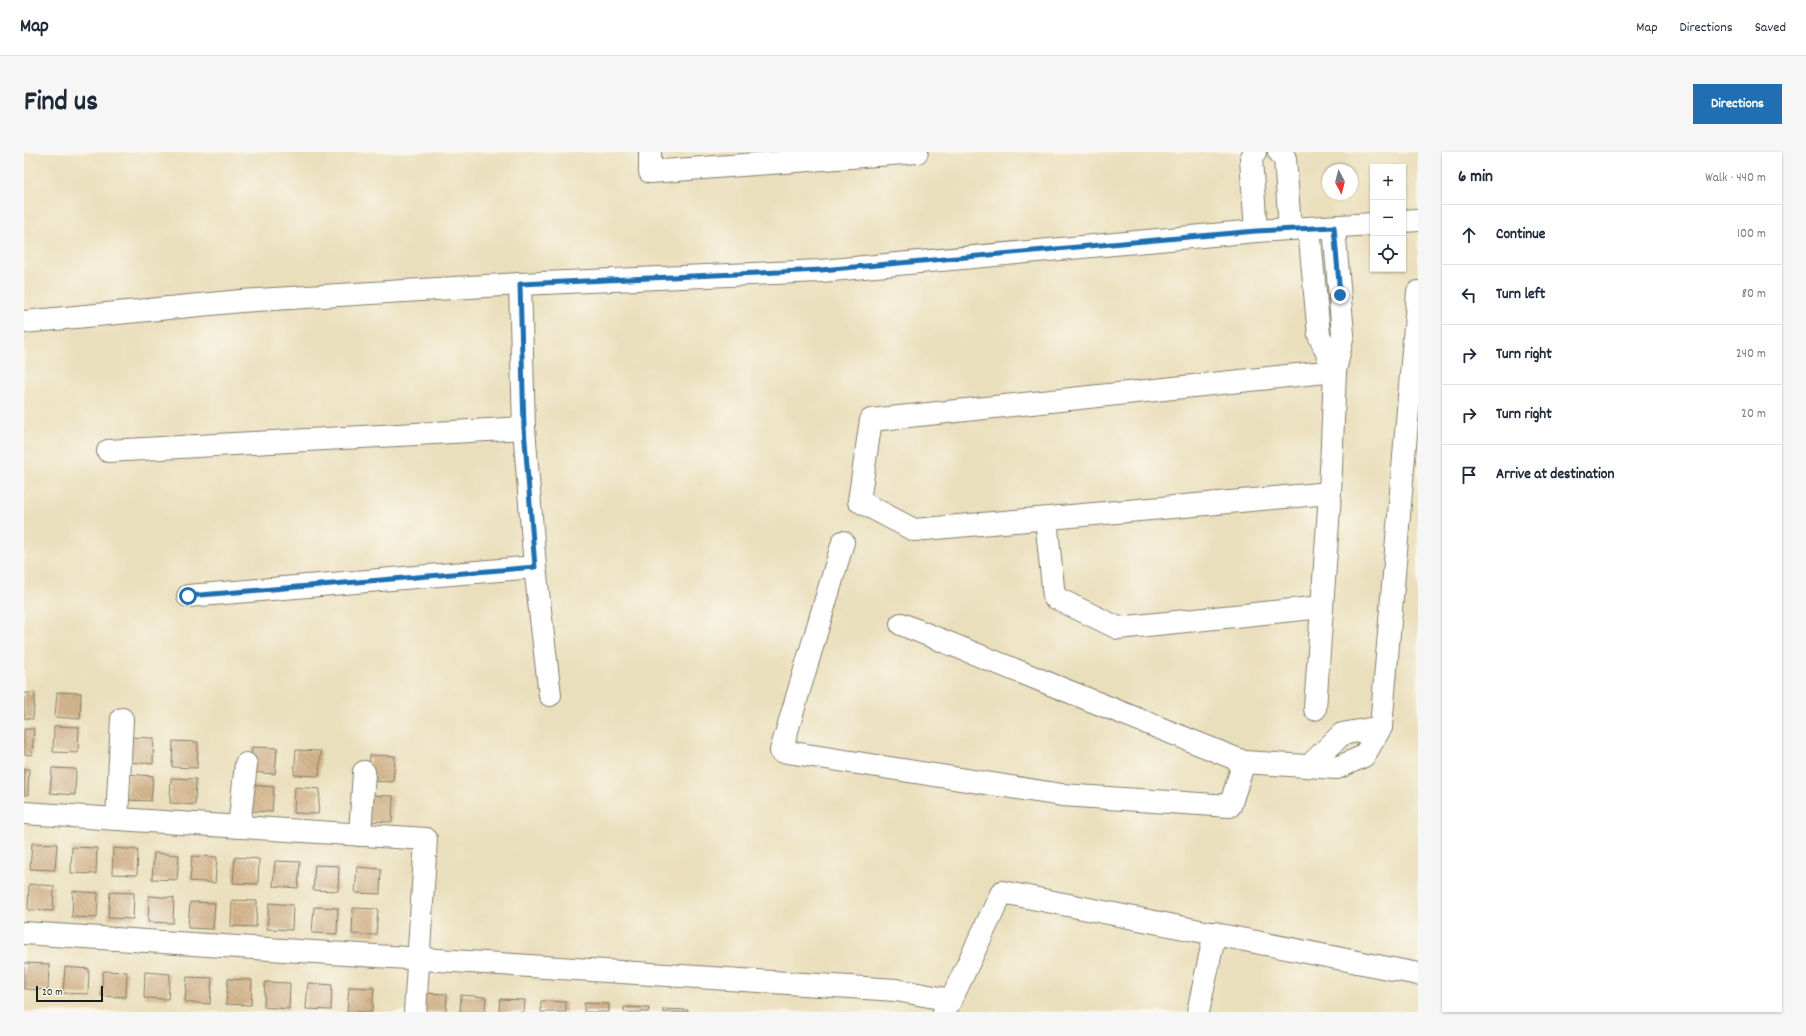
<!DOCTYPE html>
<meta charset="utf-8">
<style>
:root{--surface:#fff;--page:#f6f6f7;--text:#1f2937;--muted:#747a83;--line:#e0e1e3;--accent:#1f6fb2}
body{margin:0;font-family:Dekko,sans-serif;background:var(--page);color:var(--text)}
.controls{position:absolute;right:12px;top:12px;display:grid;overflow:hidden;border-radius:0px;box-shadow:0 1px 3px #0004}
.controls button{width:36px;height:36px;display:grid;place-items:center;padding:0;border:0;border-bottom:1px solid var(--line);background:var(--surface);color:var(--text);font:20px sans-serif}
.compass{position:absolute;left:1298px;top:12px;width:36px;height:36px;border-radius:50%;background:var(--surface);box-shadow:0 1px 3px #0004;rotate:173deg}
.scale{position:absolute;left:12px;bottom:10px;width:67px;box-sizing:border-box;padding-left:4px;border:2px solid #1c1c1c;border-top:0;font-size:11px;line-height:14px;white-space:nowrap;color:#1c1c1c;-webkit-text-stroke:3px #fbf7ec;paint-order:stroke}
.stop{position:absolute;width:12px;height:12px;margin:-9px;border:3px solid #1f6fb2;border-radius:50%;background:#fff}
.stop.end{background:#1f6fb2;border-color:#fff;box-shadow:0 1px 4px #0008}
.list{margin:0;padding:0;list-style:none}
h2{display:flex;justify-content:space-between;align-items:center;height:52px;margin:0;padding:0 16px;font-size:17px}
h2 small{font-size:13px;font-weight:400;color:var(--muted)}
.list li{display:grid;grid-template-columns:26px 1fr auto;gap:12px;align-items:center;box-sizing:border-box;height:60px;padding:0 16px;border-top:1px solid var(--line)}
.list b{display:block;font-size:15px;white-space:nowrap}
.list em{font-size:13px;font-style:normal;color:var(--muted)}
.icon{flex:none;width:22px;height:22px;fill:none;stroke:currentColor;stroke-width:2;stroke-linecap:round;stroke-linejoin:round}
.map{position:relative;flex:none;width:1394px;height:860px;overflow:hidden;border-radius:0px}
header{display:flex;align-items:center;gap:24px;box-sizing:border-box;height:56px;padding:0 20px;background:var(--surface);border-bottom:1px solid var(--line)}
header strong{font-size:19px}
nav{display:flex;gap:22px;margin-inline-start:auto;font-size:14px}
.intro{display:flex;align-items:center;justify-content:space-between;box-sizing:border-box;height:96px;padding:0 24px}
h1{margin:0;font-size:28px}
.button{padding:10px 18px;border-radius:0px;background:var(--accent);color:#fff;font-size:14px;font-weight:700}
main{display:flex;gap:24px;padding:0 24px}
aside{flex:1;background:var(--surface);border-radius:0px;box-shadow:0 1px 3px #0004}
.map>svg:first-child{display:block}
.building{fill:url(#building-back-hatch)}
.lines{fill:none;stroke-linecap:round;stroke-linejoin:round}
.minor-casing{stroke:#837e6c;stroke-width:24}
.minor{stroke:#fff;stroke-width:22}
.route{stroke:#1f6fb2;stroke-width:5}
</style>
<header>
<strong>Map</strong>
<nav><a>Map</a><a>Directions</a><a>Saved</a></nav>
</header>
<div class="intro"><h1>Find us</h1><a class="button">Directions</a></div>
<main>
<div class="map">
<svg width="1394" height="860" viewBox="0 0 1394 860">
<defs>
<pattern id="building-back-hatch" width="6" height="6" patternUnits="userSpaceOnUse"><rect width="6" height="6" fill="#d4b58d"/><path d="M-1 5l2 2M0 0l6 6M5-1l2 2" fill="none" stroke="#b59b79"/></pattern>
</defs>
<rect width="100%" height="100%" fill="#fbf7ec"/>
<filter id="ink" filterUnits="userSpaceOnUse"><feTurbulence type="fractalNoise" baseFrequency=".025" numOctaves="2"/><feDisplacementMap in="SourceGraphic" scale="8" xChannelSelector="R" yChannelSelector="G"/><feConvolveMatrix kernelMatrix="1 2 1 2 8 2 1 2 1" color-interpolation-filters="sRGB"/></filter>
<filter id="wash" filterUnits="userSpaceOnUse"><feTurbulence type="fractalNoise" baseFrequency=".012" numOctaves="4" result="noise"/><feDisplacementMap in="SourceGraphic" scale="16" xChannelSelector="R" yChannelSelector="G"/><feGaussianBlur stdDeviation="0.9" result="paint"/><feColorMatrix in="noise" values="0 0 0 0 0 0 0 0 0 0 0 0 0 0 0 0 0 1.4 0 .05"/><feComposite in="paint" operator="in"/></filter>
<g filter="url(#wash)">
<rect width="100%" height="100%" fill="#eadfbc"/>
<g id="blocks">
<g class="building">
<polygon points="33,540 57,541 56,567 31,565"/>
<polygon points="0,541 11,541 9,567 0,566"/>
<polygon points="30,574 55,575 54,601 29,600"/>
<polygon points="0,577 10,577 8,603 0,602"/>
<polygon points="106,585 130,586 129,612 104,610"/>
<polygon points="149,589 174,590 173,616 148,615"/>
<polygon points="228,595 253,596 251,622 226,620"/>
<polygon points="272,598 297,599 295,624 270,623"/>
<polygon points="346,603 371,604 369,630 344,629"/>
<polygon points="28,616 52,617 51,643 26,641"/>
<polygon points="0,617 5,617 4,643 0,643"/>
<polygon points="104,622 129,624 127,649 102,648"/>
<polygon points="147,626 172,627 171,653 146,651"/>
<polygon points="225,633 250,635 248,660 224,659"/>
<polygon points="271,635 296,637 294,662 270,661"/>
<polygon points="344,643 369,644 368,670 343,669"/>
<polygon points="8,691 33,692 31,718 6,717"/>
<polygon points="48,695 73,696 72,722 47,721"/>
<polygon points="89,696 114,698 113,723 88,722"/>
<polygon points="130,701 155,703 153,728 128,727"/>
<polygon points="168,704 193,705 191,731 166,729"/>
<polygon points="211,705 235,707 234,732 209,731"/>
<polygon points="251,709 276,710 274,736 249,734"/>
<polygon points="291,713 315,714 314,739 289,738"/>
<polygon points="333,715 357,717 356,742 331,741"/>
<polygon points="5,732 30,734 29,759 4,758"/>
<polygon points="49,739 74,741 73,766 48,765"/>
<polygon points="86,740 110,741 109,767 84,766"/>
<polygon points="125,744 150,746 149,771 124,770"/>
<polygon points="208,748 233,749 232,775 207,774"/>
<polygon points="166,750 191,751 189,777 164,776"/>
<polygon points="245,751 269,753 268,778 243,777"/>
<polygon points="290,755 314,756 313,782 288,781"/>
<polygon points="329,756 354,757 352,783 328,782"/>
<polygon points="0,811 25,812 24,838 0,837"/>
<polygon points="41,815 65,817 64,842 39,841"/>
<polygon points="79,819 103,820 102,845 77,844"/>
<polygon points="121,820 146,822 144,847 120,846"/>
<polygon points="163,825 188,826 186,852 161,850"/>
<polygon points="204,827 228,828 227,853 202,852"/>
<polygon points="241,830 266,831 265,857 240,855"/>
<polygon points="284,831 308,833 307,858 282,857"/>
<polygon points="325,835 350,836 348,860 323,860"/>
<polygon points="398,841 423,842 422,860 397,860"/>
<polygon points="437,843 462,845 461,860 436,860"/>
<polygon points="476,847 501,848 500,860 475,860"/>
<polygon points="517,849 542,850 542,860 517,860"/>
<polygon points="560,851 585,852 585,860 560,860"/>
<polygon points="600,855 625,856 624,860 600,860"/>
<polygon points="639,857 664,858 664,860 639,860"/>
</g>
</g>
</g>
<g filter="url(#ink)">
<use href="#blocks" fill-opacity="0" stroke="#837e6c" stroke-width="1"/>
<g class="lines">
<g class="minor-casing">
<g id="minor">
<polyline points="626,0 626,20 893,0"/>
<polyline points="1231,0 1227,7 1232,79"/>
<polyline points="1255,0 1261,6 1266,77"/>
<polyline points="1379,69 1394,68"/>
<polyline points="1285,77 1295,183 1311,219"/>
<polyline points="496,132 500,276 511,415 526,543"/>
<polyline points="0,170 217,149 496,132 797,119 1232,79 1349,72"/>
<polyline points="84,299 500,276"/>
<polyline points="1306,341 890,378 835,349 847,268 1311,219"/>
<polyline points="1022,367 1030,445 1094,476 1298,455"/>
<polyline points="819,390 757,599 1038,643 1206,654 1220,610"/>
<polyline points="164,444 511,415"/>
<polyline points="877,472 1220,610 1313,616 1340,604 1357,575 1394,140"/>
<polyline points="1291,557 1306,341 1311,219 1319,182 1310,75"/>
<polyline points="1285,614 1318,582 1357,575"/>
<polyline points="0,661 402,687 391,860"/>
<polyline points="93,667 98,567"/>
<polyline points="215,675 222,612"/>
<polyline points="336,683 340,620"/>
<polyline points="0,781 872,838 927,848"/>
<polyline points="920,860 927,848 978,740 1394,822"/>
<polyline points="1174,860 1191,781"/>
</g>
</g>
<use href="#minor" class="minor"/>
</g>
</g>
<g class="lines" filter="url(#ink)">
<polyline class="route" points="164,444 511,415 500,276 496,132 797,118 1232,79 1310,75 1316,143"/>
</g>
</svg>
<div class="controls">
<button>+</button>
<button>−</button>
<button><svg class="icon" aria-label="locate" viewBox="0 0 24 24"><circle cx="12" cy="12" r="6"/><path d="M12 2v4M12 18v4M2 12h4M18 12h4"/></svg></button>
</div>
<svg class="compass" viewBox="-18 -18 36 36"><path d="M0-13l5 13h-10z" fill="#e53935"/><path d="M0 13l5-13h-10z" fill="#747a83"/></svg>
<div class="scale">20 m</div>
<div class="stop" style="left:164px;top:444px"></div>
<div class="stop end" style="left:1316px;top:143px"></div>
</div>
<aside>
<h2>6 min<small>Walk · 440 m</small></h2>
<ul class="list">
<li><svg class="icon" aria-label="ahead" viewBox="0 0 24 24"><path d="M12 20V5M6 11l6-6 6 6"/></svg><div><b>Continue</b></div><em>100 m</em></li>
<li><svg class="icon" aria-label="left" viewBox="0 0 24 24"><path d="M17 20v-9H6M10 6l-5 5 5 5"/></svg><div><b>Turn left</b></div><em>80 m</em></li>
<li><svg class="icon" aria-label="right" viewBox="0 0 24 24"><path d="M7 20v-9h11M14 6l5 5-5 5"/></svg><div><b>Turn right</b></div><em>240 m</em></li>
<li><svg class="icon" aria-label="right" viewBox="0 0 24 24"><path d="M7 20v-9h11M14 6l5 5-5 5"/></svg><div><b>Turn right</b></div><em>20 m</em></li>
<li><svg class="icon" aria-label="arrive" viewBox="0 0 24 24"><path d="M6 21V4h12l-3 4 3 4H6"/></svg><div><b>Arrive at destination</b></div></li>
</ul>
</aside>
</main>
